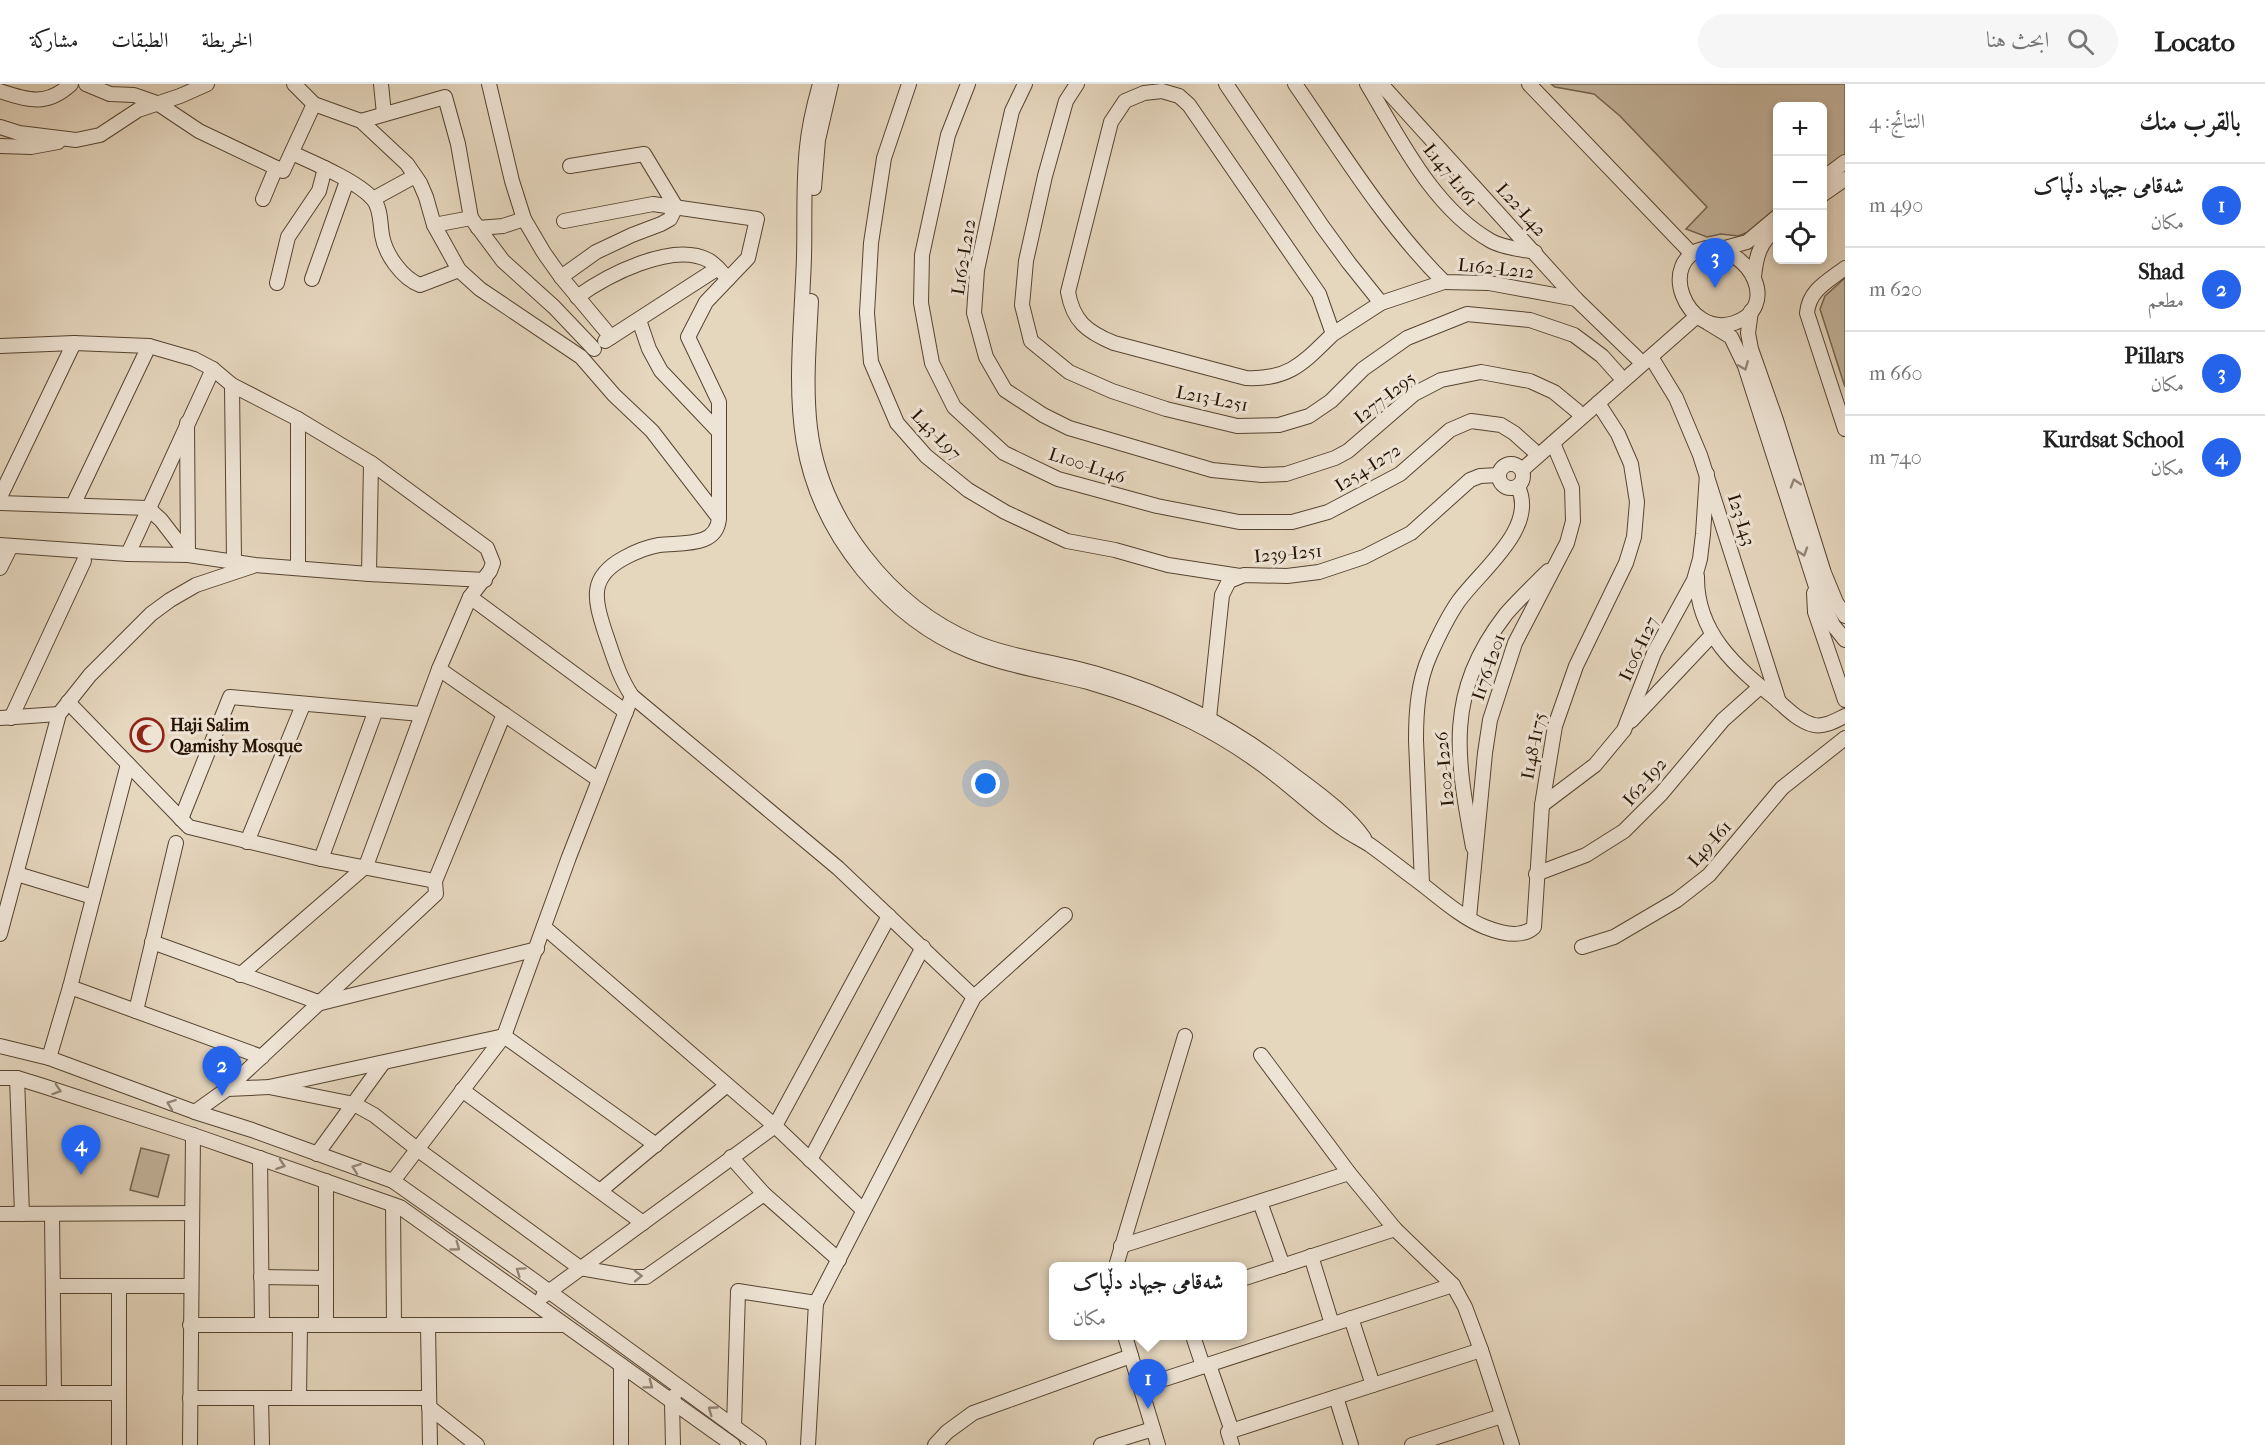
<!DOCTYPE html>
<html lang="ar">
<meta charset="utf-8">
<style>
:root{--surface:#fff;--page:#f6f6f6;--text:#222;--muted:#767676;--line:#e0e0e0;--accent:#2563eb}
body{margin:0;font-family:"IM FELL French Canon",Amiri,serif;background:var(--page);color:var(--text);direction:rtl}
.controls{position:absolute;right:18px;top:18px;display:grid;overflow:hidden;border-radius:9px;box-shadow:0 3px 9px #0003}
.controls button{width:54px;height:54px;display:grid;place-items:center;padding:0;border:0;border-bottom:2px solid var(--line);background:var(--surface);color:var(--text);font:30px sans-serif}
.you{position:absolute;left:986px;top:700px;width:21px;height:21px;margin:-15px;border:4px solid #fff;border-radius:50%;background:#1a73e8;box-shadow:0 0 0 9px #1a73e833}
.badge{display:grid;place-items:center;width:39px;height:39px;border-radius:50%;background:var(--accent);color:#fff;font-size:20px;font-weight:700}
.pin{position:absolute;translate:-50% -50px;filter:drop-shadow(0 2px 3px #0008)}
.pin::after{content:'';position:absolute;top:32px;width:21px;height:18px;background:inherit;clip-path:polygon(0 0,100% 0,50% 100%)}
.popup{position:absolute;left:1049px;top:1178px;width:198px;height:78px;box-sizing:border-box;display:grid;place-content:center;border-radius:9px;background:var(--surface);filter:drop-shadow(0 2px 4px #0005);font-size:20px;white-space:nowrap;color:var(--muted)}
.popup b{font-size:22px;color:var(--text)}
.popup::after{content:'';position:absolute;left:50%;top:100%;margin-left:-12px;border:12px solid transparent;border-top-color:var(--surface)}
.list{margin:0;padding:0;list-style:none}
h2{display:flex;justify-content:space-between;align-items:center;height:78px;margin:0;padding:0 24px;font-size:26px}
h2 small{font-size:20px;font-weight:400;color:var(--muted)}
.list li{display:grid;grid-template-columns:39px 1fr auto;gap:18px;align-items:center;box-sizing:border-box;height:84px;padding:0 24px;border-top:2px solid var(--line)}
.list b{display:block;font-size:22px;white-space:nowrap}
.list p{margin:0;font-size:20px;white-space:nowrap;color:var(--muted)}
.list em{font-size:20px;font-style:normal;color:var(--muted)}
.icon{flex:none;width:33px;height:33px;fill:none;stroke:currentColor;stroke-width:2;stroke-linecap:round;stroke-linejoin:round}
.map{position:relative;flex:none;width:1845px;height:1361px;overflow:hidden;direction:ltr}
header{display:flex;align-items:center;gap:36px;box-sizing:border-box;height:84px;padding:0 30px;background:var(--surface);border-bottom:2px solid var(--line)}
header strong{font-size:28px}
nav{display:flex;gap:33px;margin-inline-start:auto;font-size:21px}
.search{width:420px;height:54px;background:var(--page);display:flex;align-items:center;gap:15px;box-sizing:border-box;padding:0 21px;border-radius:33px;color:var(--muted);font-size:22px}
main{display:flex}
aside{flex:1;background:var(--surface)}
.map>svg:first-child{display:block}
.green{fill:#c5b59e;stroke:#766450;stroke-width:1.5}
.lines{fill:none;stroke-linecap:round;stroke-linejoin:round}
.minor-casing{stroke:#564430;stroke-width:16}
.minor{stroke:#eee4d5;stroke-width:14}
.oneway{stroke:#948676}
.labels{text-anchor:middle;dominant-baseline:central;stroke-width:6;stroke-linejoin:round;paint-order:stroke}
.street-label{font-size:18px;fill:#261401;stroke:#eee4d5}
.poi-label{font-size:18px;font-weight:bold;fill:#261401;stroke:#eee4d5;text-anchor:start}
</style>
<header>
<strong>Locato</strong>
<div class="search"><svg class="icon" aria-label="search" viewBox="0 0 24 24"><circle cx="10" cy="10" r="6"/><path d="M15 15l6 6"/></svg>ابحث هنا</div>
<nav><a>الخريطة</a><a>الطبقات</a><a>مشاركة</a></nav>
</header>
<main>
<aside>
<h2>بالقرب منك<small>النتائج: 4</small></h2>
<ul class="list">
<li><span class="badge">1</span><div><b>شەقامی جیهاد دڵپاک</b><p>مكان</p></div><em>490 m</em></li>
<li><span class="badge">2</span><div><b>Shad</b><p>مطعم</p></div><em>620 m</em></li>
<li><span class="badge">3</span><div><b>Pillars</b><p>مكان</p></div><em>660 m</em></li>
<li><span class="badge">4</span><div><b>Kurdsat School</b><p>مكان</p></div><em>740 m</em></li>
</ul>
</aside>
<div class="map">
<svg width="1845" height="1361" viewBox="0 0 1845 1361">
<rect width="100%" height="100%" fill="#e5d6be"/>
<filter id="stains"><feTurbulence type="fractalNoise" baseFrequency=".00333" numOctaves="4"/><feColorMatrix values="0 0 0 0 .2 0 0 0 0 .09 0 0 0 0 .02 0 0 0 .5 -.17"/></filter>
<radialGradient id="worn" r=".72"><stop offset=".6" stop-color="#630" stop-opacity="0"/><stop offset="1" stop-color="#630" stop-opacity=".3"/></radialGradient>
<g class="green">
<polygon points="1551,0 1845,0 1845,71 1823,86 1822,22 1778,22 1777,125 1751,147 1738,152 1721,150 1707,153 1686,145 1707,123 1620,32 1594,10 1555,3"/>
<polygon points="1845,194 1845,303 1820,225 1825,212"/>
<polygon points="141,1064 169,1071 158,1113 130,1106"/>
</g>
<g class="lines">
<g class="minor-casing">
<g id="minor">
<polyline points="86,0 110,10 134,11 157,19 199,47 283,87 314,20"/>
<path d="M294,0L314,20L361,37L407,80L420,99L426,113L434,141L459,186L480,205L581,273L614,311L652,347L719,434C717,464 681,458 659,461C647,463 635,468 624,474C589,493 594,514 605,548C613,571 619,593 632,612L838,784L974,913"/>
<polyline points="381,0 384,30"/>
<polyline points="489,0 512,97 524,135 544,169 561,193 611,253"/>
<path d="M820,0C814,21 809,42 807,63C803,100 805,136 804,173C800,293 780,384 863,486C892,521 927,550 970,567C1008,582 1048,588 1088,598C1161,619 1223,648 1282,696C1302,712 1321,730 1342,744C1351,751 1361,755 1370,761C1384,771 1398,782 1411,792C1435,809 1458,832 1485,843C1500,849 1521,855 1534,843L1542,721L1555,642L1576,582L1626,479L1634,453L1637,418L1631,380L1618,350L1598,319"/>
<polyline points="909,0 884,74 871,159 867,229 871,278 897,339 926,372 968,406 1005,428 1067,457 1115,466 1168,481 1240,492"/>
<polyline points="968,0 948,51 922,171 921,219 932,279 954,323 1004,369 1058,395 1157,422 1239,438 1292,438 1328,428 1400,390 1450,346 1471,337 1501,341 1514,349 1533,366"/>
<polyline points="1025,0 1012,27 999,84 977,186 974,229 986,273 1005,306 1043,331 1069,344 1212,386 1262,391 1286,390 1335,374 1348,367 1414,310 1441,296 1481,288 1530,297 1554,308 1577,327"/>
<polyline points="1077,0 1066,17 1045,92 1026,177 1022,221 1031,257 1069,288 1112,307 1166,325 1237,342 1279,341 1309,332 1331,317 1363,285 1407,254 1467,230 1530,236 1574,251 1602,272 1618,290"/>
<polyline points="1226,0 1322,142 1349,179 1381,219"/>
<path d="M1295,0C1342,68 1385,139 1444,198L1489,199L1576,215"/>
<path d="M1367,0C1400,55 1433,124 1491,157C1503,164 1521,165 1535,168"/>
<polyline points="1381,0 1576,215 1637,274"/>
<polyline points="1529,0 1692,170"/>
<path d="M0,7C29,17 47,22 71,0"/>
<polyline points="361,37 445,13 458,60 471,134 503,177 554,223 594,265"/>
<polyline points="0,43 19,49 76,56 100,51 138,26 180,12 207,0"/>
<polyline points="0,62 31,63 58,58"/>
<path d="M292,69C314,79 357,97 373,115C381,124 380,139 382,151C385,170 402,194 420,201L459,186"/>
<polyline points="570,82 644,70 676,123"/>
<polyline points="1822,95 1845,78"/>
<polyline points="814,104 818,56 831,0"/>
<polyline points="1822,111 1845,95"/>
<polyline points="263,115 276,84"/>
<polyline points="373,115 415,92"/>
<polyline points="564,137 653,120 757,135 748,174 706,218 688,253 719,318 719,434"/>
<polyline points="434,141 471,134"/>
<polyline points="478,144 503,142 524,135"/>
<path d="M1706,164C1752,164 1780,224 1734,239C1686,255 1655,175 1706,164Z"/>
<polyline points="1721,165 1747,158 1778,132"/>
<path d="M1845,184C1828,197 1809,206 1807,229L1845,345"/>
<polyline points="561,193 596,168 632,151 661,140 670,135 676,123"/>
<path d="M1754,193C1756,172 1760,157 1778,144"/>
<polyline points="312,195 347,97"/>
<polyline points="277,199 288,153 319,107 325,84"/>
<path d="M577,213C606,192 672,157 708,176C716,180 722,189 728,195"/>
<path d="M811,217C809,259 805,302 810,344C821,435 889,522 974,558C1013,574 1057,578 1097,590C1169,611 1227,640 1286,685C1313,706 1345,727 1364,754"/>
<polyline points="1751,227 1748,249 1751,265 1776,336 1824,489 1836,518 1845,532"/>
<polyline points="639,236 649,265 661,287 719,348"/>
<polyline points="1708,239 1731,253 1745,282 1818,509 1833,541 1845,556"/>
<path d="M1333,250C1304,278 1290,296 1246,294L1114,259C1087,248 1073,237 1068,208L1111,38L1125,17L1144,9L1162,7L1179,12L1189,21L1319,210L1333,250L1381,219L1444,198"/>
<polyline points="605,257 718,184"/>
<polyline points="0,262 74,259 149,262 194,275 213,285 232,301 298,335 371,379 487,464 493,479 490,487 470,513 439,585 366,782 240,891"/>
<polyline points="1651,273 1676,314 1700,371 1779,618"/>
<polyline points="232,301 234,477"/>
<circle cx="1511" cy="392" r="12"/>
<polyline points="1522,386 1697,232"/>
<polyline points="0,413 74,259"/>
<polyline points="0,419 148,424 161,436 188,471 187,339"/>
<polyline points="73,421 149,262"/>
<polyline points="0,461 128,470 188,471 255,481 369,490 485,496"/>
<polyline points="128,470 213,285"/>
<polyline points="0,484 11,462"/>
<polyline points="298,484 298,335"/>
<polyline points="369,490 371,379"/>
<path d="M1697,492C1696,549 1736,583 1776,615C1787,625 1800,638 1814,641C1825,643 1835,637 1845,632"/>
<polyline points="1814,509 1815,528 1845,616"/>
<polyline points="470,513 626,628"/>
<polyline points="439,585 599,696"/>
<polyline points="68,618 189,743 321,775 435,797 436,810 227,1005 195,1028"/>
<polyline points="0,634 59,630"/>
<polyline points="11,634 84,477"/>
<polyline points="1631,637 1712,551"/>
<polyline points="1205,641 1209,634 1222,511 1229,497 1244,491 1287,492 1319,488 1364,473 1411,449 1470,396 1480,392 1499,391"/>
<polyline points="1542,721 1595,681 1624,646 1654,569 1694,496 1700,475 1703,450 1707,390"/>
<polyline points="181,735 230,613 421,630"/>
<polyline points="247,758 303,621"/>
<path d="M1473,763C1456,671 1445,609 1506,530C1519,515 1534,501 1548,487"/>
<polyline points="321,775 376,626"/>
<polyline points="17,790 93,813"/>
<polyline points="1536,790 1586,771 1624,747 1661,710 1723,636 1760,603"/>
<polyline points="435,797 504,630"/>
<path d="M1422,799L1416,656C1416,627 1418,598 1430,571C1438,553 1447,534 1458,518C1480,487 1538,444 1518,403"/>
<polyline points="1469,834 1485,669 1490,636 1515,559 1567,459 1573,437 1572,404 1553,359"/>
<polyline points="544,843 775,1042 863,1126"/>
<polyline points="0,850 59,630 90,591 151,530 170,516 196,501 253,482"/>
<polyline points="152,858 321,919 537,865"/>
<polyline points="1582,863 1614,853 1677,816 1709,791 1782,704 1845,654"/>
<polyline points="70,903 262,973"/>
<polyline points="136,927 176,759"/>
<polyline points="0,962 49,974 195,1028 252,1046 393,1097 532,1195 759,1361"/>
<polyline points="1261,971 1349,1089 1395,1145 1453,1201 1465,1223 1481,1266 1512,1361"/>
<polyline points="49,974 70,903 128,680"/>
<polyline points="0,994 17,994 43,1002 193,1051 400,1123 733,1361"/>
<polyline points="17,994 22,1130"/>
<polyline points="269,1003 354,1020 374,1031 417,1065 580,1184 632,1193 646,1193 764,1110"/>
<polyline points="227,1005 269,1003 504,952 656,1061"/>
<polyline points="462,1006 643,1139"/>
<polyline points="317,1070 383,979"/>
<polyline points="731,1073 764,1110 839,1176"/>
<polyline points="260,1074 262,1241"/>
<polyline points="810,1076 923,863"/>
<polyline points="393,1097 504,952 569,773 632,612"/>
<polyline points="600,1107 727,1001"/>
<polyline points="1260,1118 1283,1182"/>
<polyline points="393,1121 394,1241"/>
<polyline points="0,1130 192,1129"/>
<polyline points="52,1130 54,1309"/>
<polyline points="1121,1162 1349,1089"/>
<polyline points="1311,1172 1332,1240"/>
<polyline points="1116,1182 1185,952"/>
<polyline points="261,1193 326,1194"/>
<polyline points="1242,1195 1395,1145"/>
<polyline points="53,1202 191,1202"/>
<polyline points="543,1212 775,1042 889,832"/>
<polyline points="1351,1234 1373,1301"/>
<polyline points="190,1241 564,1241"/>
<polyline points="326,1241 326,1097"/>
<polyline points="428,1241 430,1361"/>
<polyline points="1125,1252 1158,1361"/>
<polyline points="1193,1252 1203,1282"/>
<polyline points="1209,1281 1232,1347"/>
<polyline points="1140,1303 1453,1201"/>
<polyline points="0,1309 119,1309"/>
<polyline points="1336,1313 1351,1361"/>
<polyline points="190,1314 429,1314"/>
<polyline points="261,1314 262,1361"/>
<polyline points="299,1314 300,1241"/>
<polyline points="429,1323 477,1361"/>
<polyline points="734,1343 738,1207 816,1219"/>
<polyline points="119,1361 119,1203"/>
<polyline points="190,1361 193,1051"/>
<polyline points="621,1361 621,1281"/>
<polyline points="673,1361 672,1319 674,1312"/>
<polyline points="808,1361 816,1219 974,913 1065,831"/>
<polyline points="935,1361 947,1348 973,1329 1131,1272"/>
<polyline points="1101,1361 1153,1345"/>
<polyline points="1232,1361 1228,1348 1481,1266"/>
<polyline points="1412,1361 1502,1332"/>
</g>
</g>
<use href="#minor" class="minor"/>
</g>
<defs><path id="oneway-chevron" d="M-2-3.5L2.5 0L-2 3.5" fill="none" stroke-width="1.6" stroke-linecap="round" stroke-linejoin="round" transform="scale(1.5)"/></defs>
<g class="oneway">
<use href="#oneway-chevron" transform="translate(1744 282) rotate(68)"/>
<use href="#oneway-chevron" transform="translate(1795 399) rotate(-107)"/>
<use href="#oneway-chevron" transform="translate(1803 468) rotate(72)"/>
<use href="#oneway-chevron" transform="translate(57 1006) rotate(18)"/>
<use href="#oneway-chevron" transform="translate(171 1020) rotate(-160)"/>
<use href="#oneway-chevron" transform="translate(281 1081) rotate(19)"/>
<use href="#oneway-chevron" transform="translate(356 1084) rotate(-160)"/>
<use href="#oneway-chevron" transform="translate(456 1163) rotate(36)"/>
<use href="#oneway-chevron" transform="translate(520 1187) rotate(-145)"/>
<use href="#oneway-chevron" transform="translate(638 1192) rotate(-1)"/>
<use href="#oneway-chevron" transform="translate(649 1301) rotate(37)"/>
<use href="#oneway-chevron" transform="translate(712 1326) rotate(-144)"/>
</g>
<defs>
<g id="mosque-ring" transform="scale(1.725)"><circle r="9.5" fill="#eee4d5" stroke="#8f2418" stroke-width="1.5"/><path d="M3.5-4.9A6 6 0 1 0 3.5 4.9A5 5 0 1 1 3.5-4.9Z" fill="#8f2418"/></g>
</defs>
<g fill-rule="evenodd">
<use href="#mosque-ring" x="147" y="651"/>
</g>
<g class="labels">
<g class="street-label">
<text transform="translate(1450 91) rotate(51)">L147-L161</text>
<text transform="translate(1521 126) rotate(48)">L22-L42</text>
<text transform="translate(964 173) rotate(-81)">L162-L212</text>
<text transform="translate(1496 185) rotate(6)">L162-L212</text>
<text transform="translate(1385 314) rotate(-38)">I277-I295</text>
<text transform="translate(1212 315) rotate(11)">L213-L251</text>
<text transform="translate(936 351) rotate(46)">L43-L97</text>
<text transform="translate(1087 382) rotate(18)">L100-L146</text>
<text transform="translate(1368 384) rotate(-32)">I254-I272</text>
<text transform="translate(1741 436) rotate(72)">I23-I43</text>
<text transform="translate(1288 470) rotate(-5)">I239-I251</text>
<text transform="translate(1639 565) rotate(-65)">I106-I127</text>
<text transform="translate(1489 583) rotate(-71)">I176-I201</text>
<text transform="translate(1534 662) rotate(-79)">I148-I175</text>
<text transform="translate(1445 685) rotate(-95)">I202-I226</text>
<text transform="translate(1645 698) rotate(-49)">I62-I92</text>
<text transform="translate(1710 760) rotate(-48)">I49-I61</text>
</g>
<g class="poi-label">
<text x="170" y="641">Haji Salim<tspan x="170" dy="21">Qamishy Mosque</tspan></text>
</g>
</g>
<rect width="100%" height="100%" filter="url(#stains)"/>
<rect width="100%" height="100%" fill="url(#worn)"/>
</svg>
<div class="controls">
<button>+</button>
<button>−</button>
<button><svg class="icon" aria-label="locate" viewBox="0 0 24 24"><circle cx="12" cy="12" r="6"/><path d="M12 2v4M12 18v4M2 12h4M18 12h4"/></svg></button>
</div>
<div class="you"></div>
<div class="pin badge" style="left:1148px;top:1325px">1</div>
<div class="popup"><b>شەقامی جیهاد دڵپاک</b>مكان</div>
<div class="pin badge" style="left:222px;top:1012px">2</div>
<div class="pin badge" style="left:1715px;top:204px">3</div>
<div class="pin badge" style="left:81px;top:1091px">4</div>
</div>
</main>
